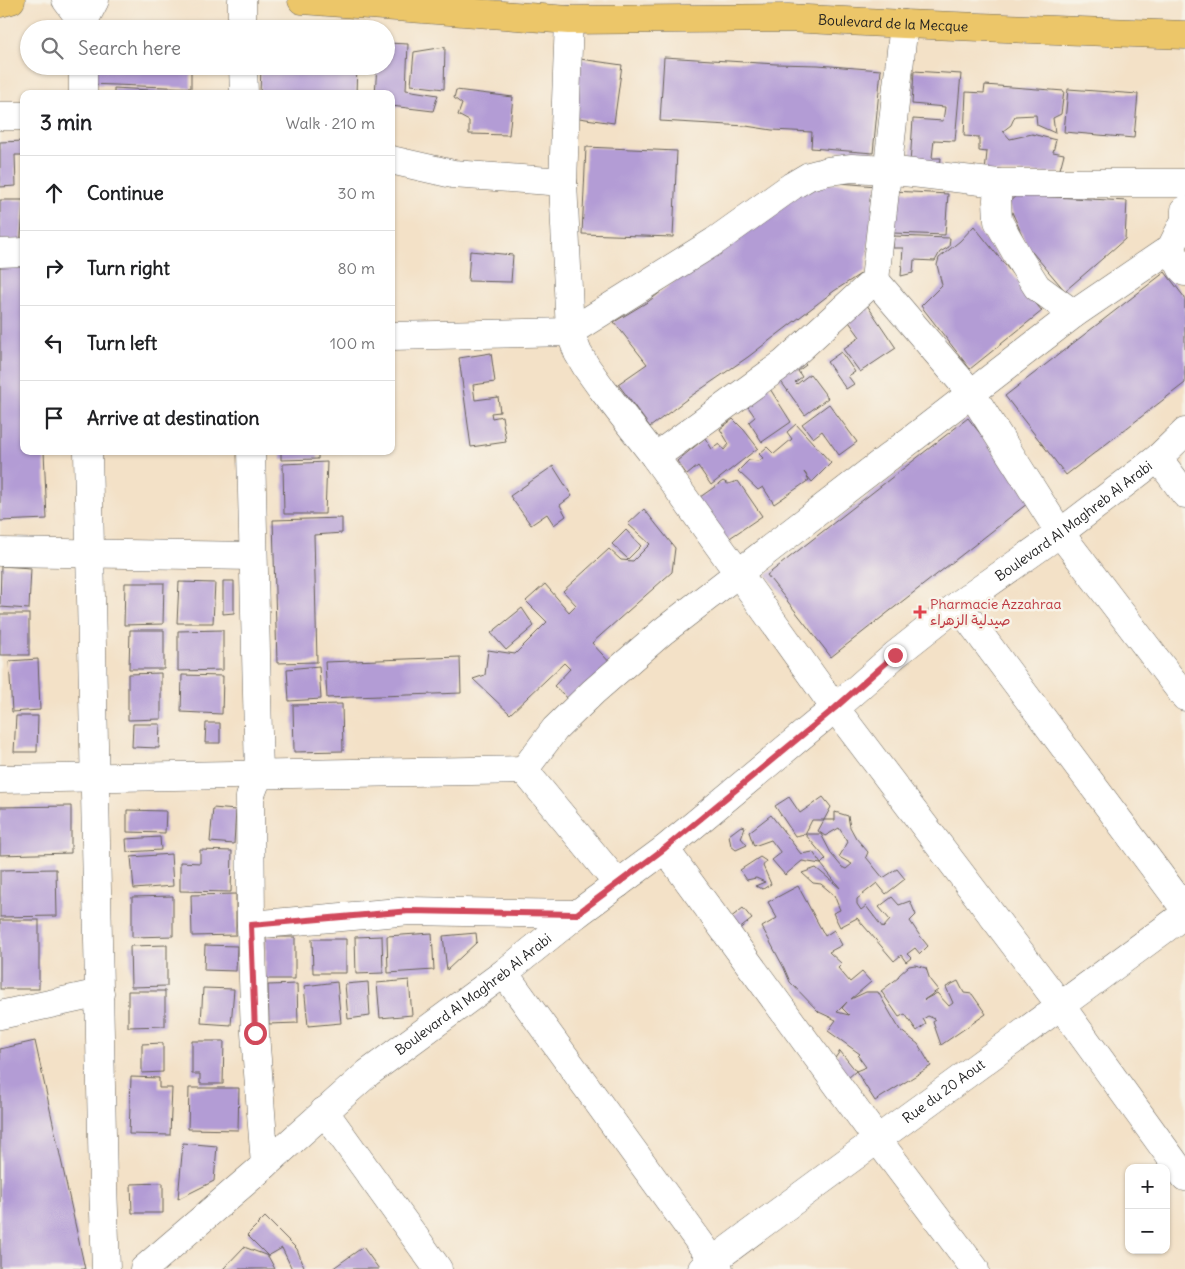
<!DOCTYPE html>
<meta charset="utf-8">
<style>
:root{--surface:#fff;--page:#f6f6f6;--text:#202124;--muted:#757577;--line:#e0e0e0}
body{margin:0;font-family:Delius,"Playpen Sans Arabic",sans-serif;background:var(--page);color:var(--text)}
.controls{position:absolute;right:15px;bottom:15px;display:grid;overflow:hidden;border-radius:10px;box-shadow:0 1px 4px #0004}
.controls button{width:45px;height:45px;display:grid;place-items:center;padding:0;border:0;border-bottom:1px solid var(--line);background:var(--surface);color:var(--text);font:25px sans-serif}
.stop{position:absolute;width:15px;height:15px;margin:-11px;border:4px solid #d1495b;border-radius:50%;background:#fff}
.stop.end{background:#d1495b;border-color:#fff;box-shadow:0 1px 5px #0008}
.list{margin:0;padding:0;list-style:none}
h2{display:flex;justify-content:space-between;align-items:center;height:65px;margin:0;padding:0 20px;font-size:21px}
h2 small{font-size:16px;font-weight:400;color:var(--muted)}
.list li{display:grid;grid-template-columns:32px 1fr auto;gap:15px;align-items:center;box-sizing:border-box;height:75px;padding:0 20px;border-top:1px solid var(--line)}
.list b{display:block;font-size:19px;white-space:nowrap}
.list em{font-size:16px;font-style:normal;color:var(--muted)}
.icon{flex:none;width:28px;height:28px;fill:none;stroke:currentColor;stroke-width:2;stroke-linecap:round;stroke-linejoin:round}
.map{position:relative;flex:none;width:1185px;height:1269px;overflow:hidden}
.search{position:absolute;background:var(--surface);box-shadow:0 1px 4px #0004;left:20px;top:20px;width:375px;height:55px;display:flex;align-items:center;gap:12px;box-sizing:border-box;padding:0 18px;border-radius:28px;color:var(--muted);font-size:19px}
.panel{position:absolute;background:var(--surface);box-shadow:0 1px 4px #0004;left:20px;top:90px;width:375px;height:365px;border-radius:10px}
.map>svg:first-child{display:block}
.building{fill:#b39cd5;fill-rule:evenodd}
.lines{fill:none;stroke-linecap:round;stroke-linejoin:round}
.street-casing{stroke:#676158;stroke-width:29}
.primary-casing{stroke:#676158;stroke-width:29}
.street{stroke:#fff;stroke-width:28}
.primary{stroke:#ecc669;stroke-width:28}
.route{stroke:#d1495b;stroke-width:6}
.health-dot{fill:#e0444e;stroke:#f7f3e8;stroke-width:2}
.labels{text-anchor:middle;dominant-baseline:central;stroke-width:5;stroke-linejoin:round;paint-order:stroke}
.street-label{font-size:14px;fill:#1c1c1c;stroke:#f7f3e8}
.health-label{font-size:14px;fill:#be3a42;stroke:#f7f3e8;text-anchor:start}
</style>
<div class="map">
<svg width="1185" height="1269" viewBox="0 0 1185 1269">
<rect width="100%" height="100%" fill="#f7f3e8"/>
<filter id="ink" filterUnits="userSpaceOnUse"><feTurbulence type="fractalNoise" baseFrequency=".02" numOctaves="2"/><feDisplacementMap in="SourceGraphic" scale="10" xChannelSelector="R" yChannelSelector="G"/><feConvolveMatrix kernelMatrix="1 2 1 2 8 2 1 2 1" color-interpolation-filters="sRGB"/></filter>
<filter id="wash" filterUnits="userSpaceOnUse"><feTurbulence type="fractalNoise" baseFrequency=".0096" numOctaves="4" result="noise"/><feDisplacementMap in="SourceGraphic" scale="20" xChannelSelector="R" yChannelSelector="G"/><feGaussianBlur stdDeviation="1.12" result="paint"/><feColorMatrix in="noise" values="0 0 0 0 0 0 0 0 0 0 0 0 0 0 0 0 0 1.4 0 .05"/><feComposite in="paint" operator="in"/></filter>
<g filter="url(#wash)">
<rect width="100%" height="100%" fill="#f3e1c7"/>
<g id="blocks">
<g class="building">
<polygon points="386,43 408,44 406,90 438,95 433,111 391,106 391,94 375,94 377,66 386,66"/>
<polygon points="445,47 444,89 411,85 414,52"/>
<polygon points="664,57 776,64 818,65 881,70 873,153 811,148 812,132 772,130 746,126 660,121"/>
<polygon points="580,59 622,65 614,123 572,117"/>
<polygon points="89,66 191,66 191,88 89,84"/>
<polygon points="261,66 357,66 356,94 260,94"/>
<polygon points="914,71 961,74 955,141 934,140 932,158 941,158 940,167 910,164 913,119 943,121 945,107 912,104"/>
<polygon points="985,85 1064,91 1061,114 1053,118 1055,133 1037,125 1036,115 1015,116 1011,125 1003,131 1010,139 1032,134 1056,140 1053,152 1064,154 1059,173 985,172 987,152 979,151 979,137 964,136 966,92 984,93"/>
<polygon points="114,88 186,92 186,94 114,94"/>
<polygon points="1068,89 1138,94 1134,138 1064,132"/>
<polygon points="456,90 513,97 509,135 469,134 469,121 458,115 462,104 454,98"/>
<polygon points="24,141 24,155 15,155 16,186 0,187 0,142"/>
<polygon points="586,147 677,151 673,237 582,234"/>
<polygon points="840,183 876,186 865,271 834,291 748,357 691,396 650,427 618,384 647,364 614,322 649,301 685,273 809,186"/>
<polygon points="894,191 948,194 945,235 893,233"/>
<polygon points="1017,195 1127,201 1125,239 1065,291 1027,246 1008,203"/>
<polygon points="0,200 24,200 20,247 0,247"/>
<polygon points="974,226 1042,311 970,369 921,306 942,285 937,265 939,258 960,241"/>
<polygon points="894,236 950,238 949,247 940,252 935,261 914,260 913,273 901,276 903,248 893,248"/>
<polygon points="470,251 513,255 511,282 468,281"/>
<polygon points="24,257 24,451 44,451 47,519 0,521 0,258"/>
<polygon points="1165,272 1185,298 1185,383 1066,475 1005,396"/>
<polygon points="867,305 896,348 860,372 843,349 860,337 847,319"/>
<polygon points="841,352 855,372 848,376 854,384 846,389 827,362"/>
<polygon points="491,353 495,382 473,385 475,400 498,397 500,412 491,413 492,418 502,416 506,442 471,447 459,358"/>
<polygon points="801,359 806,365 798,371 802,377 795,382 797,384 810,374 828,398 805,415 777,376"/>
<polygon points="765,381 791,422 762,442 749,422 755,417 742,398"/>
<polygon points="829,404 857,442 839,455 822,431 813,438 802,424"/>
<polygon points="968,418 1032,500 831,657 767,575"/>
<polygon points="733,419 744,430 758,448 711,485 698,466 687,475 677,461 705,438 712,449 719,444 724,450 729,444 720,429"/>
<polygon points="796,424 831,463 812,482 804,472 809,480 774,504 763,487 758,490 738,471 749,460 759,461 763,458 759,454 767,447 774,454 792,439 787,432"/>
<polygon points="281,451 318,451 318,459 281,460"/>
<polygon points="327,462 325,514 284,514 283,464"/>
<polygon points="553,466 572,496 560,505 566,516 554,525 547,514 531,525 510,496"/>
<polygon points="723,481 728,484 738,481 762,516 721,544 693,502"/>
<polygon points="644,509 675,548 672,572 592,643 612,665 572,702 554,686 570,669 564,663 510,714 473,679 485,675 488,650 515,654 547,622 526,601 545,584 569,612 576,605 563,591 609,549 621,560 633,561 650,544 628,524"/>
<polygon points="342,518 342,533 314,535 317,662 277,663 273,520"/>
<polygon points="626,530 641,546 628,559 612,544"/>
<polygon points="1,566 31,568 29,609 0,607"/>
<polygon points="223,581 234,581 234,613 223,614"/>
<polygon points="179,582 215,583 213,623 177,623"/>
<polygon points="125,583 164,583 163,624 124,625"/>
<polygon points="522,608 534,626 506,650 491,633"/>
<rect x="0" y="614" width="29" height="41"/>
<polygon points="130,630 164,630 164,669 129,669"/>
<polygon points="223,630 223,670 178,671 178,631"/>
<polygon points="460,657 461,693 327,698 325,662"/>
<polygon points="38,659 40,710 12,712 9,661"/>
<polygon points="319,666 321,699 289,701 287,669"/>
<polygon points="161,673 161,719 128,720 128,674"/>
<polygon points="182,675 223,676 222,714 181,712"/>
<polygon points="342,704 343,751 294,752 293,705"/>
<polygon points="16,716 38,716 37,752 14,752"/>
<polygon points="206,723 220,723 220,743 205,743"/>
<polygon points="133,724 160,724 159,748 132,747"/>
<polygon points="789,797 800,813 823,797 831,807 824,820 812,820 805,834 821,834 832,855 842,867 846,869 852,864 839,857 848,842 839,828 825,836 818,831 824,820 835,820 835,812 848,816 850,827 856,838 868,852 866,857 883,878 897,869 905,879 886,894 877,883 857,899 857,904 861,910 866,906 883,928 890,920 879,907 892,897 899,905 910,901 916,915 910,921 920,936 928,946 920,954 915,948 907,954 911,958 906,962 901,955 894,961 857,918 840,927 833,913 840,910 834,895 821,884 813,883 802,873 816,868 840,888 821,864 826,859 805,834 795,836 775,806"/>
<polygon points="71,806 71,853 0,855 0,807"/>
<polygon points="213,808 236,810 234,844 210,842"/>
<polygon points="127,810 166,811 165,833 127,832"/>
<polygon points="771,815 801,854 813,852 821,864 802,861 785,875 772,860 781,853 771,840 754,846 749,832"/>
<polygon points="741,826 745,827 741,838 747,845 736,850 731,846 729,835"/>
<polygon points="160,837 161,850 127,852 126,839"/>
<polygon points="200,850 232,851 231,892 180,891 180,862 200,863"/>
<polygon points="171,854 173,886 134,889 131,857"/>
<polygon points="760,857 766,861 763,866 771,884 763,889 755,886 765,882 756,878 747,880 740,870"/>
<polygon points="56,869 57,916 0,917 0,870"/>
<path d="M798,886L825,936L834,930L842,945L829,952L842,964L838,968L850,982L862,972L871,982L851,999L866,992H878L900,1030L918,1044L931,1066L875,1101L856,1071L866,1067L858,1056L860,1054L828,1031L836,1020L819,1012L790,982L784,968L762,927L777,918L768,902ZM847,1002L842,1008L849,1015L837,1012Z"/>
<polygon points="236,894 236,935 192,936 191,895"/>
<polygon points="173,896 173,936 132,937 132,897"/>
<polygon points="743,908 752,919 738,930 730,918"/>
<rect x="0" y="920" width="39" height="69"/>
<polygon points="432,933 434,970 388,973 387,936"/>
<polygon points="476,933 477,942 447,970 443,936"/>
<polygon points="382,936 383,973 356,974 355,937"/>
<polygon points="266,937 295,937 295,979 265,979"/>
<polygon points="312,939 346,939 346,973 313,973"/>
<polygon points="167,945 167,986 131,987 130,946"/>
<polygon points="205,945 237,946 236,971 204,970"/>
<polygon points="915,965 926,968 930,980 938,990 924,1000 937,993 949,1006 953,1003 946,987 958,981 964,993 972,994 986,1014 941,1045 933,1022 935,1019 928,1016 923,1019 926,1024 917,1031 905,1014 899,1017 881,991 898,978 899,975 909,966"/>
<polygon points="409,980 412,1015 380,1018 377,983"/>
<polygon points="337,982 341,1023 308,1026 304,986"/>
<polygon points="368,982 370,1016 348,1019 345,984"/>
<polygon points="297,984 298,1023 269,1024 268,985"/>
<polygon points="203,988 234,989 231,1025 201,1023"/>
<polygon points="128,991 165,991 165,1026 128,1027"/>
<polygon points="35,1041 85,1269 0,1269 0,1049"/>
<polygon points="192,1041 224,1041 223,1084 200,1084 200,1074 192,1074"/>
<polygon points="163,1043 163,1072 142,1073 142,1044"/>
<polygon points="840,1051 856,1071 839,1086 831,1064"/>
<polygon points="131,1077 159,1078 159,1088 172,1088 170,1135 129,1134"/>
<polygon points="189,1088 239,1088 238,1130 188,1129"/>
<polygon points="183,1143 217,1146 214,1181 178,1199"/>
<polygon points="163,1183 163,1213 132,1213 131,1184"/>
<polygon points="265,1217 297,1249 305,1269 292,1269 282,1248 268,1256 247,1235"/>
<polygon points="244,1247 268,1256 275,1269 223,1269"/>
<polygon points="363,1247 379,1269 332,1269"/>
</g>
</g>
</g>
<g filter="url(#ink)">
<use href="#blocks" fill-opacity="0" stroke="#676158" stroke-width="1"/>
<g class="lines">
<g class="street-casing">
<g id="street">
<polyline points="66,0 83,23"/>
<polyline points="242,0 242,29"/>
<polyline points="569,20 563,182 570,332 578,353 587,368 602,389 655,457 835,708 1061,1006 1185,1177"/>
<polyline points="83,29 83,23 95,0"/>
<polyline points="243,66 244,94"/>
<polyline points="83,94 83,66"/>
<polyline points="0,116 24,116"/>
<polyline points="391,160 453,174 563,182"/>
<polyline points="998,183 997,200 998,221 1020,260 1037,287 1074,314"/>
<polyline points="1171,248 1182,269 1185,272"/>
<polyline points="0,253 24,252"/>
<polyline points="875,280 972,394 1060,533 1185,697"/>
<polyline points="391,336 570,332 715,241 792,186 809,176 828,171 852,168 887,170 998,183 1185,183"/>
<polyline points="88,451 103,1184 106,1269"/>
<polyline points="251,451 259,774 250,797 251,925 255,1033 265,1165"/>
<polyline points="655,457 784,363 875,280 904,24"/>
<polyline points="1158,458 1185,494"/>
<polyline points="0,552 253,556"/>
<polyline points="958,605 1185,909"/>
<polyline points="524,770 555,729 593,692 662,632 1074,314 1171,248 1185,220 1185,210"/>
<polyline points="524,770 618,884"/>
<polyline points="0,779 524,770"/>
<polyline points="665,849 877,1139 975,1269"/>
<polyline points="251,925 410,911 577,914"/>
<polyline points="504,973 719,1269"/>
<polyline points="0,1015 100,993"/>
<polyline points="324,1111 438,1269"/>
<path id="s1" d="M144,1269L265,1165L368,1073L504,973L577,914L665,849L835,708L895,655L958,605L1060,533L1158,458L1185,432"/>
<path id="s2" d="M702,1269C862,1149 1025,1033 1185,914"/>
</g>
</g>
<g class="primary-casing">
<g id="primary">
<path id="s3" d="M302,0L569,20L788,18L904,24L1185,35"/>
<polyline points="0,3 11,0"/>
</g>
</g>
<use href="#street" class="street"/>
<use href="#primary" class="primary"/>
</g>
</g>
<g class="lines" filter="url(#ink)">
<polyline class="route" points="255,1033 251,925 410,911 577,914 665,848 835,708 895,655"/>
</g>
<path class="health-dot" d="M917.5 604.5h5v5h5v5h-5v5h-5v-5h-5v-5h5z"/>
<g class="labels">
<g class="street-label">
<text stroke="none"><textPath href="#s3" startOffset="592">Boulevard de la Mecque</textPath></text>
<text stroke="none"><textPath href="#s1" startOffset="1194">Boulevard Al Maghreb Al Arabi</textPath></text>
<text stroke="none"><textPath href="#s1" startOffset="429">Boulevard Al Maghreb Al Arabi</textPath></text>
<text stroke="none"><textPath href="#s2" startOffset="300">Rue du 20 Aout</textPath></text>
</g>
<g class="health-label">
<text x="930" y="604">Pharmacie Azzahraa<tspan x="930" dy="16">صيدلية الزهراء</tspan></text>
</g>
</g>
</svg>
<div class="controls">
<button>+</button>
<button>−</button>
</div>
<div class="stop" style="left:255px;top:1033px"></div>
<div class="stop end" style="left:895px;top:655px"></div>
<div class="search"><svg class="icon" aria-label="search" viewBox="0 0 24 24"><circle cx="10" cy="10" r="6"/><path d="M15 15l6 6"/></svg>Search here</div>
<section class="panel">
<h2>3 min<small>Walk · 210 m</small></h2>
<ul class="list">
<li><svg class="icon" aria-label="ahead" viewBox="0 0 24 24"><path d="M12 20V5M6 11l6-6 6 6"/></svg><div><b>Continue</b></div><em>30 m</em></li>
<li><svg class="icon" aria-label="right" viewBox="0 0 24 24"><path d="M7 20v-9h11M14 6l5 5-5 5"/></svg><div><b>Turn right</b></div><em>80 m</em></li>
<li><svg class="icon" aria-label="left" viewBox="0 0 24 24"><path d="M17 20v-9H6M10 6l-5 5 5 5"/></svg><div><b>Turn left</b></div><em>100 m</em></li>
<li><svg class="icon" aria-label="arrive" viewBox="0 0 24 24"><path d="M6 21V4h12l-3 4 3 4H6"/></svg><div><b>Arrive at destination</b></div></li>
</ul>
</section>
</div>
